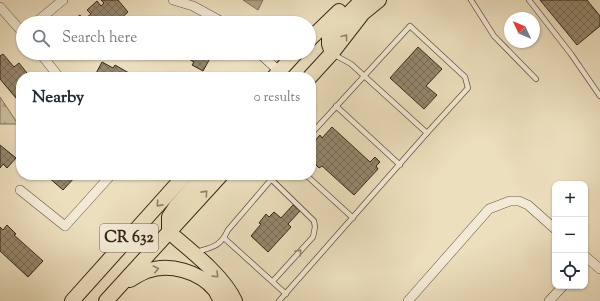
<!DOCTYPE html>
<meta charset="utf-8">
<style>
:root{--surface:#fff;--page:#f2f2f3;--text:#1f2937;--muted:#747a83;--line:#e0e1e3}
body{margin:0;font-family:"Sorts Mill Goudy",serif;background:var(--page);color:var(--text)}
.controls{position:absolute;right:12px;bottom:12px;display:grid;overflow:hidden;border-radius:8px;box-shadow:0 1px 3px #0004}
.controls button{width:36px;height:36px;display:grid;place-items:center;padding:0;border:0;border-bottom:1px solid var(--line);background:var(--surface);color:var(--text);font:20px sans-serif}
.compass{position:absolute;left:504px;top:12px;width:36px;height:36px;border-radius:50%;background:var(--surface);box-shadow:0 1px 3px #0004;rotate:314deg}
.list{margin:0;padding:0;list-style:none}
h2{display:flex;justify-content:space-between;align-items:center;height:52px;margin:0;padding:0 16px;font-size:17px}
h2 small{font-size:13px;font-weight:400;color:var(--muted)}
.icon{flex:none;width:22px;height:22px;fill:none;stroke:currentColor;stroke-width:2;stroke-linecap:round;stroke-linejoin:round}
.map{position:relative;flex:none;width:600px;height:301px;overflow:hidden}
.search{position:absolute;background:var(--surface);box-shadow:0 1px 3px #0004;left:16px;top:16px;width:300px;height:44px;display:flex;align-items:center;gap:10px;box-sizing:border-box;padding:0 14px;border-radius:22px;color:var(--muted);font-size:15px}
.panel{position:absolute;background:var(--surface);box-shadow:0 1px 3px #0004;left:16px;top:72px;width:300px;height:108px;border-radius:16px}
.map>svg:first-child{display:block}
.forest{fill:url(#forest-firs);stroke:#81745c}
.water{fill:url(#water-ripples);stroke:#7e7159}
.building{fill:url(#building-cross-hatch);stroke:#352817}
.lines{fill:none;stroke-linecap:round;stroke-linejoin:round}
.lane-casing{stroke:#635641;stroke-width:6}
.street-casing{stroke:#635641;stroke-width:10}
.primary-casing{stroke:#352817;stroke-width:16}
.lane{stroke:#f3ead5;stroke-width:4.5}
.street{stroke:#f3ead5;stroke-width:9}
.primary{stroke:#ecdfbe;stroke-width:14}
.oneway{stroke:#90846a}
.oneway2{stroke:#948976}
.labels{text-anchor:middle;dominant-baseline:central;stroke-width:3;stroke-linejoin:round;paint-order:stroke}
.shield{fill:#f3ead5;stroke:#6e6250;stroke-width:1}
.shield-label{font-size:16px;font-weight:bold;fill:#352817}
</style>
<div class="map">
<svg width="600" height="301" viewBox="0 0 600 301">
<defs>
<pattern id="forest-firs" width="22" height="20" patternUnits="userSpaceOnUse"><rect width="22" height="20" fill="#cdc0a2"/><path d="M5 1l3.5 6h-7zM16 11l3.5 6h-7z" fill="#b1a58b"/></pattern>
<pattern id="water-ripples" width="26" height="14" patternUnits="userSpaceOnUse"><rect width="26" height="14" fill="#aea185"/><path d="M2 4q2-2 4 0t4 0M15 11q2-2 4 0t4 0" fill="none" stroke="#8e836c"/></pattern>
<pattern id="building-cross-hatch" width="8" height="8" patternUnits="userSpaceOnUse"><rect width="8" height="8" fill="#94876e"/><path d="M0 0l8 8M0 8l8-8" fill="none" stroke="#7a6e59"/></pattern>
</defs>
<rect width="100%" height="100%" fill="#ecdfbe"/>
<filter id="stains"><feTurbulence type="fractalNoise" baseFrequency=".005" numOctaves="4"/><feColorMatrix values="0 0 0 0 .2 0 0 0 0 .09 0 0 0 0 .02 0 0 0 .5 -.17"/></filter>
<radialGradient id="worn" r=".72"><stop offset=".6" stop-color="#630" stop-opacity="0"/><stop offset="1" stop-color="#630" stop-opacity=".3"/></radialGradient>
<polygon class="forest" points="0,97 18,124 0,124"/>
<polygon class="water" points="243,0 263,0 258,10"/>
<g class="building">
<polygon points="101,0 118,0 128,12 118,21 115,17 107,23 70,23 80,15 83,20 91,14 87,10 97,1 101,6 104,3"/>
<polygon points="540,0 587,0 600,16 600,26 577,45"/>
<polygon points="418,47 442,69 426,86 437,95 424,109 390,78"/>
<polygon points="178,53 213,53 203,71 192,65 194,62"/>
<polygon points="3,54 14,67 19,63 27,73 24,75 26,77 21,77 21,104 0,79 0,56"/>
<polygon points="102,62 113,68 115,65 136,77 94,77"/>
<polygon points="332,127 370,162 375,157 380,162 376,166 378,169 354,195 322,166 319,168 311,160 311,145 320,135 322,138"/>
<polygon points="0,145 16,158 7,168 3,164 0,168"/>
<polygon points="49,175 77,175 63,190 47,176"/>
<polygon points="293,205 300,211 288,224 291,227 268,252 251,236 261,224 259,223 266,214 269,217 274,212 281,218"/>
<polygon points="7,225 16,234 14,235 43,261 28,277 0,251 0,227 3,230"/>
</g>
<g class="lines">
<g class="lane-casing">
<g id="lane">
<polyline points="471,0 494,36 536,79"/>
<polyline points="529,0 571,54 600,96"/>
<polyline points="336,106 400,165"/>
<polyline points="311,134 410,26 465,77 468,88 427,133 351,64 333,54"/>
<polyline points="306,175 353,218"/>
<polyline points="271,179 314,221 315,227 313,237 273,281"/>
<polyline points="224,238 286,294"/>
<path d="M196,252C213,247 220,247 228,230L275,175"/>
<polyline points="279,301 427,133"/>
</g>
</g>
<g class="street-casing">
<g id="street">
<polyline points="173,0 193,6 224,23"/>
<polyline points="0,7 23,33"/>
<polyline points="35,23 63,0"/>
<polyline points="40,53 59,77"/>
<polyline points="259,53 279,71"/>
<polyline points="20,190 65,226 111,175"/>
<polyline points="585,256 600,269"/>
<polyline points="408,301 489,209 510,201 519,201 528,205 555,229"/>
<polyline points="549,301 563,286"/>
</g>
</g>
<g class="primary-casing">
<g id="primary">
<polyline points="309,40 339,11"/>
<polyline points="332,53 329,44 329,34 362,0"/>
<polyline points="274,77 296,53"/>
<polyline points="310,77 332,53 363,13 379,0"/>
<path d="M203,175L176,206L169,217V232C191,251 223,275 235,301"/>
<path d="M130,280C135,277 141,273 147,271C169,263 199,271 215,290C217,293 219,298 221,301"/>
<polyline points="72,301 185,175"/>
<polyline points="106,301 221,175"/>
</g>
</g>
<use href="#lane" class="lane"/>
<use href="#street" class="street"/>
<use href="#primary" class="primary"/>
</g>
<defs><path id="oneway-chevron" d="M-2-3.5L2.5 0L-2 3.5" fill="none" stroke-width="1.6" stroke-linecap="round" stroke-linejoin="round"/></defs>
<g class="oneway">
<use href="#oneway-chevron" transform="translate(345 37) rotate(-52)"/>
<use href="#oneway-chevron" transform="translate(205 193) rotate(-48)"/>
<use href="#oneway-chevron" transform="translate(159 204) rotate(132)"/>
<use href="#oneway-chevron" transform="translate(156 269) rotate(-12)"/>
<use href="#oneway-chevron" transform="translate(216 275) rotate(44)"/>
</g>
<use class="oneway2" href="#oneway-chevron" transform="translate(299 252) rotate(-48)"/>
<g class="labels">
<rect class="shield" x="100" y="224" width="58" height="28" rx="3"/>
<g class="shield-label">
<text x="129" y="238">CR 632</text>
</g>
</g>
<rect width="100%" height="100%" filter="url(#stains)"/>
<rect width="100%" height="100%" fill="url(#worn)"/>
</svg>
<div class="controls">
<button>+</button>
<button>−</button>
<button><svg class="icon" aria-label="locate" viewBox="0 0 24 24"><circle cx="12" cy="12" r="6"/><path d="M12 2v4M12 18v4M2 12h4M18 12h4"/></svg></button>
</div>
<svg class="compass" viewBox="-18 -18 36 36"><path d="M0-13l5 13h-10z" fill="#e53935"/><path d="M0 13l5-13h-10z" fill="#747a83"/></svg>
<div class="search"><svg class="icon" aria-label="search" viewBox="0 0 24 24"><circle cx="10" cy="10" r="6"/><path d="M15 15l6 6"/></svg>Search here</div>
<section class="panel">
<h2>Nearby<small>0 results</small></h2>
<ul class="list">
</ul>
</section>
</div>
